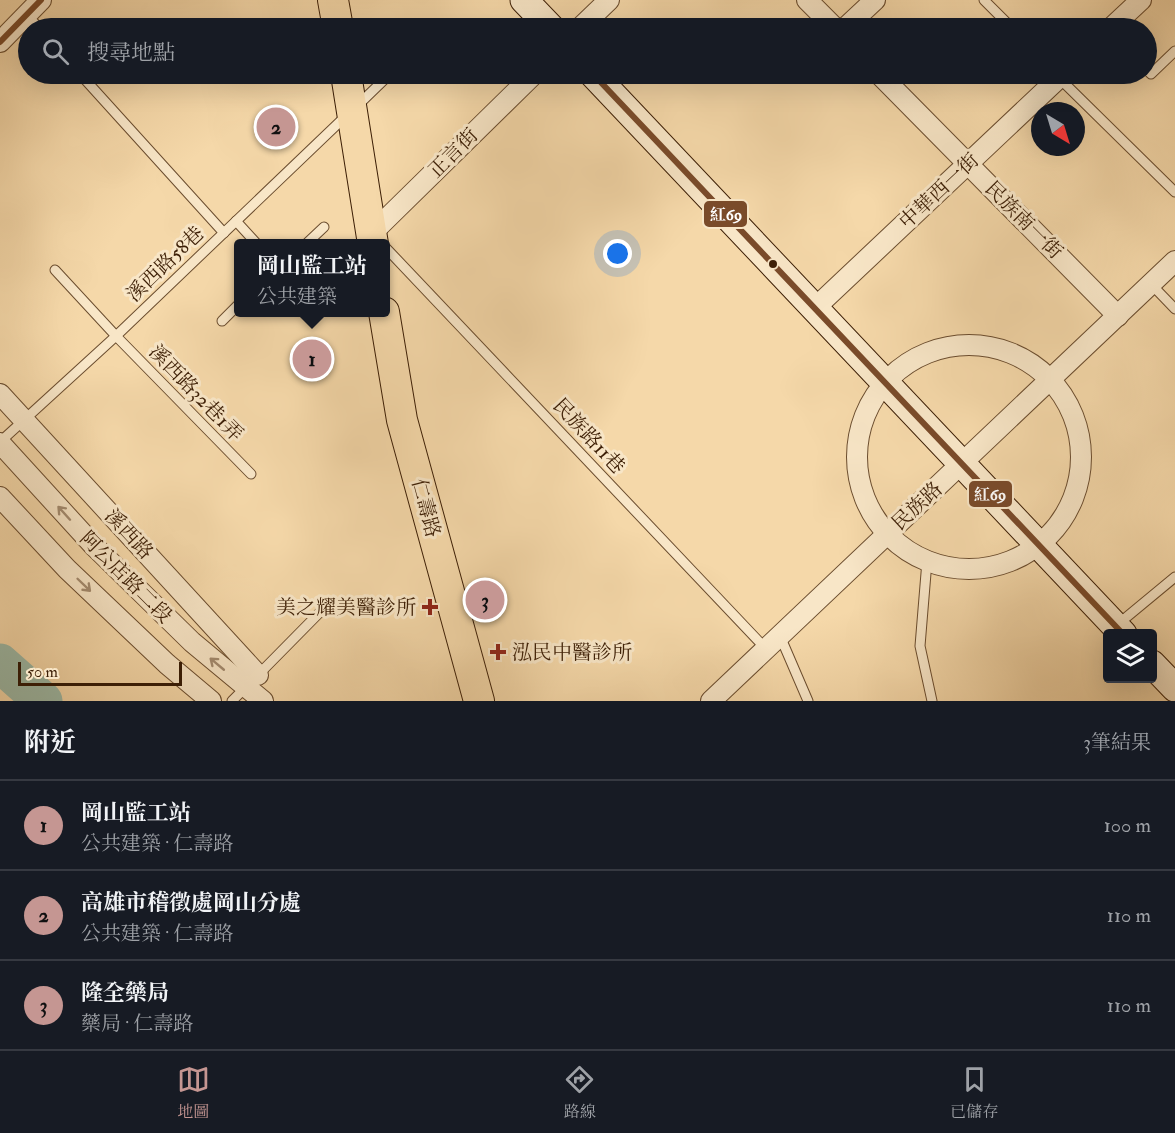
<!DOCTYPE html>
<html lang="zh-TW">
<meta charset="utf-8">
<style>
:root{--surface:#171b24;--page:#242831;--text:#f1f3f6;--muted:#9ea1a6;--line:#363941;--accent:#c59692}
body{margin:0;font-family:"IM FELL Double Pica","Noto Serif TC",serif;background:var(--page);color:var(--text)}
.controls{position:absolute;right:18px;bottom:18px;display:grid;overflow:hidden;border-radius:6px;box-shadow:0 6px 24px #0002}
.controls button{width:54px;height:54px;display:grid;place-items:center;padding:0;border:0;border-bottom:2px solid var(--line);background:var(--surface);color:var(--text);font:30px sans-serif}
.compass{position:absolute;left:1031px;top:102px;width:54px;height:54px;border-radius:50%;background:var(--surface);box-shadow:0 6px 24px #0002;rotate:142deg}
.scale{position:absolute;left:18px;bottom:15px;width:164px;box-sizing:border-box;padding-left:6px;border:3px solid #3d1f06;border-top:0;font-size:16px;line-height:21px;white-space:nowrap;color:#3d1f06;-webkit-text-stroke:4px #f8e6c7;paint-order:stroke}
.you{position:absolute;left:618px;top:254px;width:21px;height:21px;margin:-15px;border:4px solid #fff;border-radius:50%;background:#1a73e8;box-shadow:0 0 0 9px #1a73e833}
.badge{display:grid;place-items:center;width:39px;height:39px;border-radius:50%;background:var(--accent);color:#111;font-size:20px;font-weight:700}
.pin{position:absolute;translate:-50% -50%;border:3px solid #fff;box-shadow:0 2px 6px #0006}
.popup{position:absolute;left:234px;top:239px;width:156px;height:78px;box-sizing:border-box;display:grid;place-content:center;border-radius:6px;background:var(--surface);filter:drop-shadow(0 2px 4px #0005);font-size:20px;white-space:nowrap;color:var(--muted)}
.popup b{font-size:22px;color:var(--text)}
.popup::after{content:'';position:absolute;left:50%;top:100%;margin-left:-12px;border:12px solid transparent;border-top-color:var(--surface)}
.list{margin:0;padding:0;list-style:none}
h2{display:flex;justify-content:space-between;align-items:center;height:78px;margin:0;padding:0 24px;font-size:26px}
h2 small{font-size:20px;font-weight:400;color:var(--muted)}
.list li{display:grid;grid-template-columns:39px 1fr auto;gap:18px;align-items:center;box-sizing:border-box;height:90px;padding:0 24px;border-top:2px solid var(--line)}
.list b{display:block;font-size:22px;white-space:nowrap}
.list p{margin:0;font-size:20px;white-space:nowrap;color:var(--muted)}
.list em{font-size:20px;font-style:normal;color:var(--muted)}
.icon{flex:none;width:33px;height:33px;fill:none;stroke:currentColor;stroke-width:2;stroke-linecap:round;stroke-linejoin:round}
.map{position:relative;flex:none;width:1175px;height:701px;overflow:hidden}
.search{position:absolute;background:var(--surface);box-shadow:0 6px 24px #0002;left:18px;right:18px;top:18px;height:66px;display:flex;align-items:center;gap:15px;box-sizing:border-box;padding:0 21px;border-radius:33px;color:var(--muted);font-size:22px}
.sheet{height:348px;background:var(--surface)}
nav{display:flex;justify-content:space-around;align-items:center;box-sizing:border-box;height:84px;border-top:2px solid var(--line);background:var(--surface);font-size:16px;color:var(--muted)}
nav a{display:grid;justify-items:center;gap:3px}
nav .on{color:var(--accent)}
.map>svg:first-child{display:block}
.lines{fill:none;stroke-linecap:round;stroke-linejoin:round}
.river{stroke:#9cbaa8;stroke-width:39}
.service-casing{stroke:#6b4d2f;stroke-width:11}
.minor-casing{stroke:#6b4d2f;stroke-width:22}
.secondary-casing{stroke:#3d1f06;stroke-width:29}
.primary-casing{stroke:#3d1f06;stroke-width:32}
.service{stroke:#f8e6c7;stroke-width:9}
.minor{stroke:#f8e6c7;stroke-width:20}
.secondary{stroke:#f8e6c7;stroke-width:27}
.primary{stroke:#f5d8a9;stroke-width:30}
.bus-1-casing{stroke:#f8e6c7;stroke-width:10}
.bus-1{stroke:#7a4b2a;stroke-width:6}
.oneway{stroke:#a48c70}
.bus-dot{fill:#3d1f06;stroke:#f8e6c7;stroke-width:2}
.poi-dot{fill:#8f2418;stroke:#f8e6c7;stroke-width:2}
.labels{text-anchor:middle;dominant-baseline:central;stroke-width:6;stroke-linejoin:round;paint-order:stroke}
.street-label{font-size:20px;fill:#3d1f06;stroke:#f8e6c7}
.poi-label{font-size:20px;fill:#3d1f06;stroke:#f8e6c7;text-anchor:end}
.line-badge{stroke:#f8e6c7;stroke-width:2}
.badge-label{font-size:16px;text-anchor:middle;font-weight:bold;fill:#fff}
</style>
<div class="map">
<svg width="1175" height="701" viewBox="0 0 1175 701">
<rect width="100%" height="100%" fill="#f5d8a9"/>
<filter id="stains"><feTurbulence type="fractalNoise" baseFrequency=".00333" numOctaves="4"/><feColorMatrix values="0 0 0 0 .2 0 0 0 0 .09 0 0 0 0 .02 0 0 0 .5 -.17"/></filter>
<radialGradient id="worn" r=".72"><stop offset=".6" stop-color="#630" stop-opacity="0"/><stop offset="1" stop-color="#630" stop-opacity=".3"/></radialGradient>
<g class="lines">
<polyline class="river" points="0,663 43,701"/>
<g class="service-casing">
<g id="service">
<polyline points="984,0 1012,28"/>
<polyline points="27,15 39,28"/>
<polyline points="1146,69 1151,74 1175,51"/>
<polyline points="80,74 224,233"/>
<polyline points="1057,76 1175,192"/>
<polyline points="358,105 390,74"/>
<polyline points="236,221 257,244"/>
<polyline points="306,244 324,227"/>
<polyline points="386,248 766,649"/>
<polyline points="55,270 116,336 251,474"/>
<polyline points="1151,284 1175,309"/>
<polyline points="222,321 238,305"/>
<polyline points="0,442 116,336 348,114"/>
<polyline points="927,561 920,646 932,701"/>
<polyline points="1117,625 1175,577"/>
<polyline points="780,636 808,701"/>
<polyline points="258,675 330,602"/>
<polyline points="232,701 248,685"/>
</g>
</g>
<g class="minor-casing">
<g id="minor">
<polyline points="807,0 835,28"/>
<polyline points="580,28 609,0"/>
<polyline points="845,28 875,0"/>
<polyline points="1111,28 1141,0"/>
<polyline points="0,42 41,0"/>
<polyline points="879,74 1118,316"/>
<polyline points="372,233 534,74"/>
<polyline points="815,308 1063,74"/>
<circle cx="969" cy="457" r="112"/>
<polyline points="0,394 258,675"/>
<polyline points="0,443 95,547 192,642 263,701"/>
<polyline points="0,497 67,569 167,664 211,701"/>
<polyline points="711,701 1175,261"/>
</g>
</g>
<g class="secondary-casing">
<g id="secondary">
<polyline points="524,0 551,28"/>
<polyline points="593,74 1123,634"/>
<polyline points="1152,664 1175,688"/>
</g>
</g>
<g class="primary-casing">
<g id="primary">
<polyline points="333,0 338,28"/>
<polyline points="346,74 373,244"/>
<polyline points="384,312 402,420 479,701"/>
</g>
</g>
<use href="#service" class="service"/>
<use href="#minor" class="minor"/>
<use href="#secondary" class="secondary"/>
<use href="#primary" class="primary"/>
<g class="bus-1-casing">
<g id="bus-1">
<polyline points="0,42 41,0"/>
<polyline points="593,74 1123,634"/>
</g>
</g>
<use href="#bus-1" class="bus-1"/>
</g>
<defs><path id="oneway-shaft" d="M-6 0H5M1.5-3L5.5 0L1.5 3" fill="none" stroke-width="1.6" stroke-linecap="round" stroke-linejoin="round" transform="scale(1.5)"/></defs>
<g class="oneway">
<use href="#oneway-shaft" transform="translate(64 513) rotate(-132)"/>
<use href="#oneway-shaft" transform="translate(84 585) rotate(44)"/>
<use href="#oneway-shaft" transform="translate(217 664) rotate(-140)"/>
</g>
<circle class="bus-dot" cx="773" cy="264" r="5"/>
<g class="poi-dot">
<path d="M427 598h6v6h6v6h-6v6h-6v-6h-6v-6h6z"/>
<path d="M495 643h6v6h6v6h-6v6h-6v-6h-6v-6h6z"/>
</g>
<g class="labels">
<g class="street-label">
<text transform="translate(453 153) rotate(-45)">正言街</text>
<text transform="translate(939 191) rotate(-43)">中華西一街</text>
<text transform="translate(1024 220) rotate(45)">民族南一街</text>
<text transform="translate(165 264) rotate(-44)">溪西路58巷</text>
<text transform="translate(196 393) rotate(46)">溪西路32巷1弄</text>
<text transform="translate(589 436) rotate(47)">民族路11巷</text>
<text transform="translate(917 506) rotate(-43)">民族路</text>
<text transform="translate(426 508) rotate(75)">仁壽路</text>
<text transform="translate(129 534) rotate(47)">溪西路</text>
<text transform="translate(126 577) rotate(45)">阿公店路二段</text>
</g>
<g class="poi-label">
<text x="416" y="607">美之耀美醫診所</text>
<text x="512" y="652" text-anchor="start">泓民中醫診所</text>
</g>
</g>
<g class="line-badge">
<rect x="703" y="200" width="45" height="28" rx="6" fill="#7a4b2a"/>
<rect x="968" y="480" width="45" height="28" rx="6" fill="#7a4b2a"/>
</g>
<g class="badge-label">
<text x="726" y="220">紅69</text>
<text x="990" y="500">紅69</text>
</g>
<rect width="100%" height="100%" filter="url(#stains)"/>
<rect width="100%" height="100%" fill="url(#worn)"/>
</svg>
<div class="controls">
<button><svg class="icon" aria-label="layers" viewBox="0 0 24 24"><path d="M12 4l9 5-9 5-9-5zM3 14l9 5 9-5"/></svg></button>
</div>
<svg class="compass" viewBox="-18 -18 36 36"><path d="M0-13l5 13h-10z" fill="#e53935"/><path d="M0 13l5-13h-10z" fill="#9ea1a6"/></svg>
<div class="scale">50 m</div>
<div class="you"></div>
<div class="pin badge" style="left:312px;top:359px">1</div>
<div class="popup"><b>岡山監工站</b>公共建築</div>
<div class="pin badge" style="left:276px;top:127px">2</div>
<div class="pin badge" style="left:485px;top:600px">3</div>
<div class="search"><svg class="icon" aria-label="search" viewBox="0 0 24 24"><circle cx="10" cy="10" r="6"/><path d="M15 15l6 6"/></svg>搜尋地點</div>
</div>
<section class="sheet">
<h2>附近<small>3筆結果</small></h2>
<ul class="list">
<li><span class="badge">1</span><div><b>岡山監工站</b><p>公共建築 · 仁壽路</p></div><em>100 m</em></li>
<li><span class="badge">2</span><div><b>高雄市稽徵處岡山分處</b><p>公共建築 · 仁壽路</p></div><em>110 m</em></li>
<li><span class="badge">3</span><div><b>隆全藥局</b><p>藥局 · 仁壽路</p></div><em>110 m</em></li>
</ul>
</section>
<nav>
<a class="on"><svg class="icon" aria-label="map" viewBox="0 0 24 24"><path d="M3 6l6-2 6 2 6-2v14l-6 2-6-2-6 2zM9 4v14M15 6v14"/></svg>地圖</a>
<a><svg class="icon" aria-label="directions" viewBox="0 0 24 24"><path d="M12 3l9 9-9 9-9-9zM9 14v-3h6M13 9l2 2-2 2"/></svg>路線</a>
<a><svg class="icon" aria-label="saved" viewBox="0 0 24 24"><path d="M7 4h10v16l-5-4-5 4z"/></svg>已儲存</a>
</nav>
